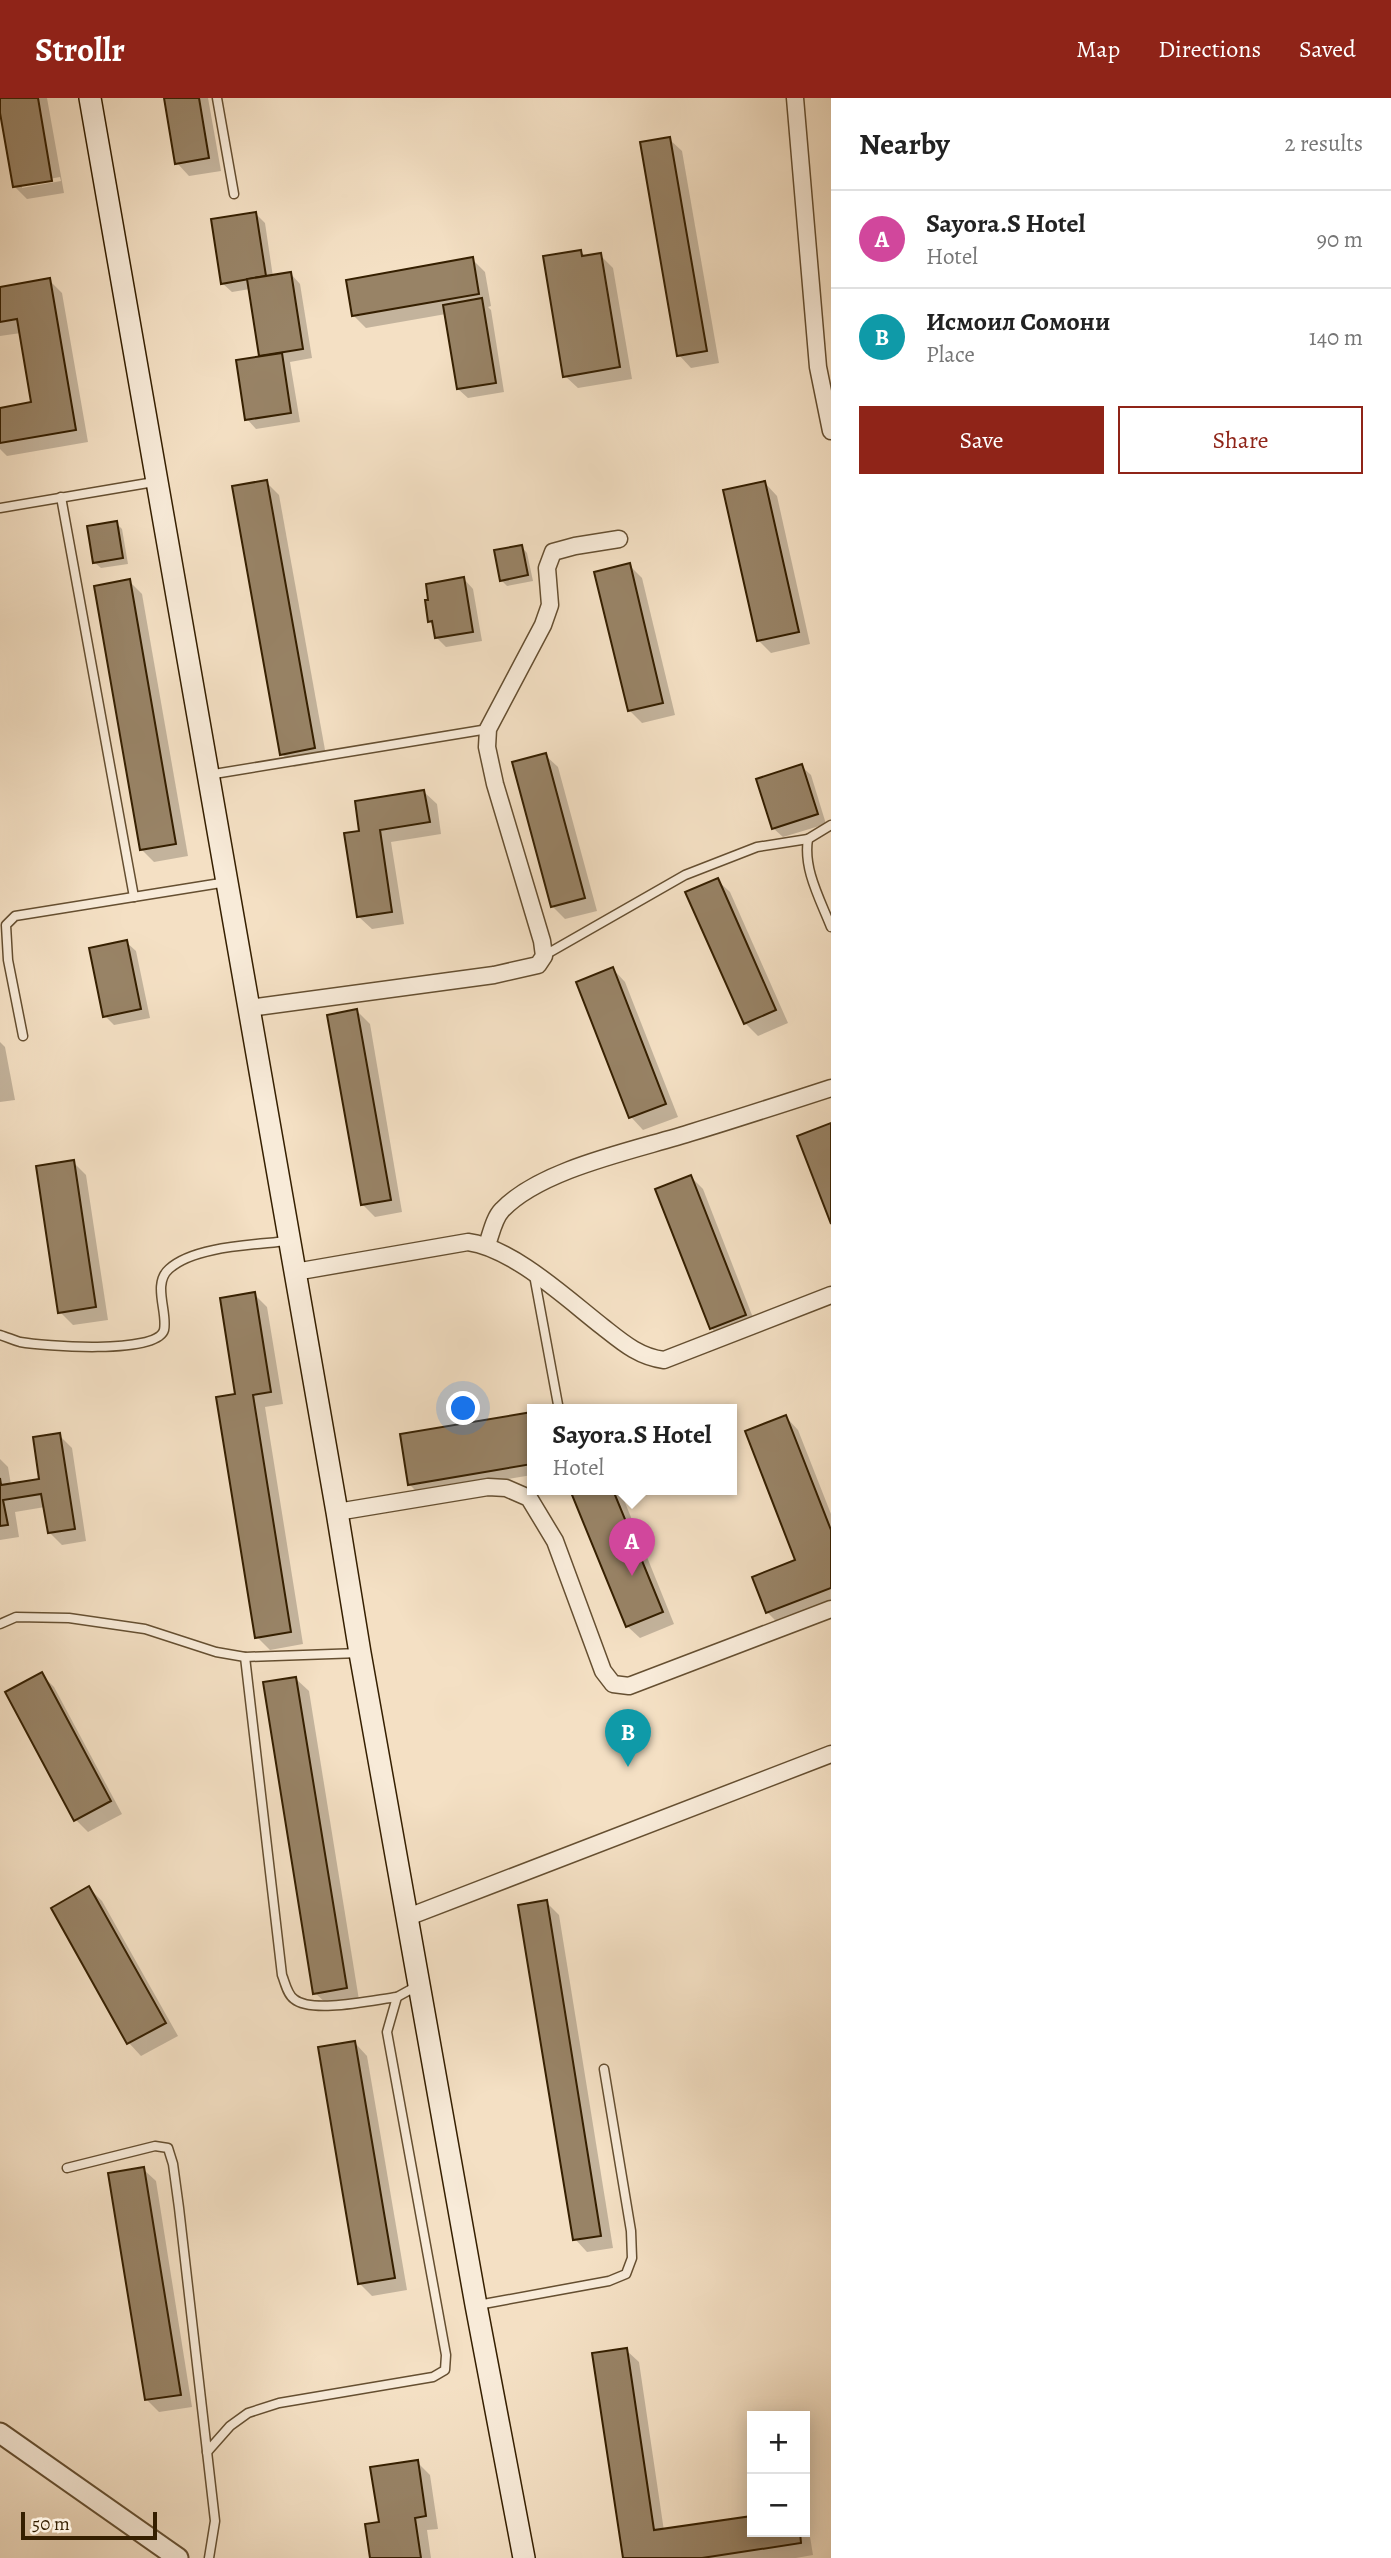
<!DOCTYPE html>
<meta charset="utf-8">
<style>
:root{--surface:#fff;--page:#f2f2f2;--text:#222;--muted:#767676;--line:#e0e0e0;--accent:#8f2418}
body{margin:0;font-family:Alegreya,serif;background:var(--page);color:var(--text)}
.controls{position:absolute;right:21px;bottom:21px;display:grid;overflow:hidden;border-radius:0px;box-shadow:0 4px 18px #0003}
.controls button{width:63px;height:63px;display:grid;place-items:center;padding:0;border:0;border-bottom:2px solid var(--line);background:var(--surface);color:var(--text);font:35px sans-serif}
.scale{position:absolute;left:21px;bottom:18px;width:136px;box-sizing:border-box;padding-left:7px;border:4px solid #351f00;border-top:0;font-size:19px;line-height:24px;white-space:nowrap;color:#351f00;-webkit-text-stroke:5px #f8ebd9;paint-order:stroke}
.you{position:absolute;left:464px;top:1311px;width:24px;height:24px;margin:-18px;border:5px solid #fff;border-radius:50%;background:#1a73e8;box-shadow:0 0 0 10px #1a73e833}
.badge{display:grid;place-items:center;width:46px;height:46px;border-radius:50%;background:var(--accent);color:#fff;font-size:23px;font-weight:700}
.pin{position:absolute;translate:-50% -58px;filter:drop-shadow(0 2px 4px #0008)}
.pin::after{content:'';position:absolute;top:37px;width:24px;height:21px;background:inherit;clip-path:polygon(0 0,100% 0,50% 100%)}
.popup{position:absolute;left:527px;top:1306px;width:210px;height:91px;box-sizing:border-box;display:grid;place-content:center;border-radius:0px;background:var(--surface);filter:drop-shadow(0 2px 5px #0005);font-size:23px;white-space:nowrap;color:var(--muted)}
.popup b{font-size:26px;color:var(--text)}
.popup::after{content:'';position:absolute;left:50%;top:100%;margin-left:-14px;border:14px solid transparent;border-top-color:var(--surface)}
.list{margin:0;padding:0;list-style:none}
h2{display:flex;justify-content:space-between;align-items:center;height:91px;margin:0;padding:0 28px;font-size:30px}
h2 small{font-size:23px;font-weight:400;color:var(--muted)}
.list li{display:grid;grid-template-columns:46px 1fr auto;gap:21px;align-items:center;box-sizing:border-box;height:98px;padding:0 28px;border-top:2px solid var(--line)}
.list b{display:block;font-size:26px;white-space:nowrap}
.list p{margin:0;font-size:23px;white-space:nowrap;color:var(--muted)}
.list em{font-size:23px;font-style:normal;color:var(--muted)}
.actions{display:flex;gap:14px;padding:21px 28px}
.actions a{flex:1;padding:16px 0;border:2px solid var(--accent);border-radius:0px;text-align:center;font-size:24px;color:var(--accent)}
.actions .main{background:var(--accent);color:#fff}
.map{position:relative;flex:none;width:831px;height:2460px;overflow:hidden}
header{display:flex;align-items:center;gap:42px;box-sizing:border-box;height:98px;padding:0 35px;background:var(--accent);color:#fff}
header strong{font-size:33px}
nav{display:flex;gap:38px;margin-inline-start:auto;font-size:24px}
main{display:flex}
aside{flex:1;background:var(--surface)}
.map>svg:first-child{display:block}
.shadow{fill:#0003;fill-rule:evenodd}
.building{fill:#988366;stroke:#351f00;stroke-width:2}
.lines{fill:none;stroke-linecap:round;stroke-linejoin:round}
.service-casing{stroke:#654f31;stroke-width:11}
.minor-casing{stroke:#654f31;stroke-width:19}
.tertiary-casing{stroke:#654f31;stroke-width:23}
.secondary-casing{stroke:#351f00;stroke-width:24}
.service{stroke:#f8ebd9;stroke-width:8}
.minor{stroke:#f8ebd9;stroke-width:16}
.tertiary{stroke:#f8ebd9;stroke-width:19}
.secondary{stroke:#f8ebd9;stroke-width:21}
</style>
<header>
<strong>Strollr</strong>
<nav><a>Map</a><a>Directions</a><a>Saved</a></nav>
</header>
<main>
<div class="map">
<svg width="831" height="2460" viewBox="0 0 831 2460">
<rect width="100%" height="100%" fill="#f4e0c4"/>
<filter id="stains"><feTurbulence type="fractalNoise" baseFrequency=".00286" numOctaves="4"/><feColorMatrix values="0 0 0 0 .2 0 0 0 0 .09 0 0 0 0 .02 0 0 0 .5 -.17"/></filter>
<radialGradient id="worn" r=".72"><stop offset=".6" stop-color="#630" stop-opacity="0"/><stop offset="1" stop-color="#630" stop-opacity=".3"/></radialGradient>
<g class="shadow">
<path d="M0,0H47L64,95L27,101L15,89ZM60,79L61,83L22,90V86Z"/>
<polygon points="165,0 208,0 221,73 189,78 177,65"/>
<polygon points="669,41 682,53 719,265 691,270 679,257"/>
<polygon points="255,115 265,125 273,179 291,176 300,186 312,260 290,264 300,324 256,331 247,321 261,260 250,191 232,194 222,185"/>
<polygon points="580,153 586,159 600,157 613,170 632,281 578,290 565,278"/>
<polygon points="472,161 485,174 491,208 488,209 491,212 504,294 468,300 458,291 446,216 366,230 354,218"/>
<polygon points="49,182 62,195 88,344 7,358 0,351 0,312 33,306 21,235 0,238 0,191"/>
<polygon points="266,384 279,397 327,663 294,669 282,656"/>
<polygon points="765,385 777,398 810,546 771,555 758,542"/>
<polygon points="116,425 122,431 128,466 101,470 94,464"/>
<polygon points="521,448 527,455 533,483 507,488 501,482"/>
<polygon points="629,467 642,480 675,617 642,625 629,612"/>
<polygon points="464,481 473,491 482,543 446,549 436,539 435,528 430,523"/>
<polygon points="129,483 142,496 188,758 154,764 141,751"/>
<polygon points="545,657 558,669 597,813 565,821 552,808"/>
<polygon points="801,668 811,677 826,726 783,739 773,730"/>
<polygon points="424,694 437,706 441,736 391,744 404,826 372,831 359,819 361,734"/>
<polygon points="717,782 730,794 788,925 758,938 745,925"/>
<polygon points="126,844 136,853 150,920 114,927 105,918"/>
<polygon points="613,871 625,884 678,1019 643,1032 631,1019"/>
<polygon points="357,913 370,926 402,1114 375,1119 362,1106"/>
<polygon points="0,944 5,949 15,1002 0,1004"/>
<polygon points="73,1064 86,1077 108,1222 73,1227 60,1214"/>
<polygon points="691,1079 703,1091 757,1230 724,1243 711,1230"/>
<polygon points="254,1196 267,1209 283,1306 265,1309 303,1546 270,1552 257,1539 237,1298"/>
<polygon points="532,1316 532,1377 419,1396 410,1387 402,1338"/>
<polygon points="786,1319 798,1332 831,1416 831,1507 780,1527 767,1514 797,1463"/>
<polygon points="59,1337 72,1350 86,1443 62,1447 49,1434 45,1409 15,1414 19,1439 0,1442 0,1361 8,1369 11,1387 41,1382"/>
<polygon points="572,1392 620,1392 674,1526 640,1540 627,1528"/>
<polygon points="41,1576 54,1589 122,1716 88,1734 76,1722"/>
<polygon points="296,1581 309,1593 359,1902 328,1907 315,1895"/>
<polygon points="89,1790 102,1803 178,1938 141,1958 129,1945 53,1810"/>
<polygon points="546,1804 559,1817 613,2150 587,2154 575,2141"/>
<polygon points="355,1945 367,1958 407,2192 372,2198 359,2185"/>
<polygon points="143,2071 156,2083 192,2309 159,2314 146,2301"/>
<polygon points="626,2252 639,2264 664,2433 752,2419 752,2434 805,2434 805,2422 808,2426 813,2457 796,2460 625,2460"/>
<polygon points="417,2364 430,2377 438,2431 427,2432 431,2460 372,2460 381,2426"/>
</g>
<g class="building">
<polygon points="0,0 38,0 52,83 13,89 0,15"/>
<polygon points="164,0 199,0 209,60 175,66"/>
<polygon points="670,39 707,253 677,258 640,44"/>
<polygon points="256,114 266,178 221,186 211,121"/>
<polygon points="581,152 582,158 601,155 620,269 563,279 543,158"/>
<polygon points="473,159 479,196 352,218 346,182"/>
<polygon points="291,174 303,251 259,258 247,181"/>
<polygon points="50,180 76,332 0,345 0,310 31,304 17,221 0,224 0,189"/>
<polygon points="482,200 496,285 457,291 443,207"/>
<polygon points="282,255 291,315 245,322 236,262"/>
<polygon points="267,382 315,650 280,657 232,388"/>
<polygon points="765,383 799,534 757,543 723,392"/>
<polygon points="117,423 123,460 93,465 87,428"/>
<polygon points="522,447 528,477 500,483 494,452"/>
<polygon points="630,465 663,605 628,613 594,474"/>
<polygon points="464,479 473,534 435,540 432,523 428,524 425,502 428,502 426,486"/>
<polygon points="130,481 176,746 140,752 94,488"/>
<polygon points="546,655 585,800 551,809 512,664"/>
<polygon points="802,666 818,716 772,731 756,681"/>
<polygon points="424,692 430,724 380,732 392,814 357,819 344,735 359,733 355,703"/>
<polygon points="718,780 776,912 744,926 685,794"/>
<polygon points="127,842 141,911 103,919 89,850"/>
<polygon points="613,869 666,1006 629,1020 576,884"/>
<polygon points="357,911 391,1102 361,1107 327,917"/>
<polygon points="831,1025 831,1126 797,1038"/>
<polygon points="74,1062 96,1209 58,1215 36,1068"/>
<polygon points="691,1077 746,1217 710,1231 655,1091"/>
<polygon points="255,1194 271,1294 253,1297 291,1534 255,1540 216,1299 235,1296 220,1200"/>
<polygon points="532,1314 532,1366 408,1387 400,1336"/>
<polygon points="786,1317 831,1432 831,1490 766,1515 752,1479 795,1462 745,1333"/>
<polygon points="60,1335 75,1431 48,1435 41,1396 3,1402 8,1427 0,1428 0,1380 1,1387 39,1381 33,1339"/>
<polygon points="570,1392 613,1392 663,1514 626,1529"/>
<polygon points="42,1574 111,1703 74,1723 5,1594"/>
<polygon points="296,1579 347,1890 313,1896 263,1584"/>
<polygon points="89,1788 166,1925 127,1946 51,1810"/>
<polygon points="547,1802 601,2138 573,2142 518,1807"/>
<polygon points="355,1943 395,2180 358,2186 318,1949"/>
<polygon points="144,2069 181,2297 145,2302 108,2075"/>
<polygon points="627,2250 654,2432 752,2418 752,2434 800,2434 801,2445 702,2460 623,2460 592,2255"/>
<polygon points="418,2362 426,2418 415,2420 421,2460 370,2460 365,2426 379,2424 370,2369"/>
</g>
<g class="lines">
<g class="service-casing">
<g id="service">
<polyline points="217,0 234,96"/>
<polyline points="61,399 134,799"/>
<polyline points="0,410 154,384"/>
<polyline points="208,677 488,631"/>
<path d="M831,727L808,741C803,771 820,801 831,829"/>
<polyline points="545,857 685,777 757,749 808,741"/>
<polyline points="23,938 8,862 6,827 15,818 227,784"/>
<polyline points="534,1177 559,1312"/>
<path d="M0,1237C7,1239 13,1242 20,1244C42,1248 157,1257 164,1232C168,1214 152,1186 169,1171C194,1148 254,1147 287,1143"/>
<polyline points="0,1526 16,1519 69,1520 145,1531 216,1554 245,1559 360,1555"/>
<path d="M245,1559L282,1877C285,1884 287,1896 294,1901C312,1916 373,1902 397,1899"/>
<polyline points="67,2070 155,2048 168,2050 173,2066 179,2110 215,2423 209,2460"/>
<polyline points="478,2207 609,2183 626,2176 632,2160 631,2133 604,1971"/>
<polyline points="207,2354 230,2328 248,2315 279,2305 433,2279 445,2272 446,2257 387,1934 397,1899 417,1888"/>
</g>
</g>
<g class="minor-casing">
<g id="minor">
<polyline points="795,0 818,269 831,333"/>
<polyline points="249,910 494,877 538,867 544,858 542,843 495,686 487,649 488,631 543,527 550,507 547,470 553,454 575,448 619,441"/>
<path d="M487,1147C491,1136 494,1120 502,1112C542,1070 637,1052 693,1034C739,1020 785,1005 831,990"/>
<path d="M295,1174L468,1144C513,1150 567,1201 603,1229C622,1244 639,1259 664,1262L831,1197"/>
<polyline points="337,1414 488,1389 506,1390 529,1400 555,1443 603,1573 613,1586 629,1588 831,1511"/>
<polyline points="408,1819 831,1656"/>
</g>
</g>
<g class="tertiary-casing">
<polyline id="tertiary" points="0,2335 178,2460"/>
</g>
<g class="secondary-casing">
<polyline id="secondary" points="90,0 337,1414 360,1555 476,2207 524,2460"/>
</g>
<use href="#service" class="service"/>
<use href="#minor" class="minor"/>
<use href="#tertiary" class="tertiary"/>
<use href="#secondary" class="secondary"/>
</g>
<rect width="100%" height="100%" filter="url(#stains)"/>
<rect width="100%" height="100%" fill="url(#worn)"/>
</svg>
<div class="controls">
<button>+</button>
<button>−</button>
</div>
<div class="scale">50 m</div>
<div class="you"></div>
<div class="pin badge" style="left:632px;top:1478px;background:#d1479c">A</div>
<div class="popup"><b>Sayora.S Hotel</b>Hotel</div>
<div class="pin badge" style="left:628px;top:1669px;background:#0f9aa8">B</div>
</div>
<aside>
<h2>Nearby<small>2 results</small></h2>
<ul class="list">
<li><span class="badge" style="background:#d1479c">A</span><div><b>Sayora.S Hotel</b><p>Hotel</p></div><em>90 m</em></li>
<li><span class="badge" style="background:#0f9aa8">B</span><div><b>Исмоил Сомони</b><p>Place</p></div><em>140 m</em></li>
</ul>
<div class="actions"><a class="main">Save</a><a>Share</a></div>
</aside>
</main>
